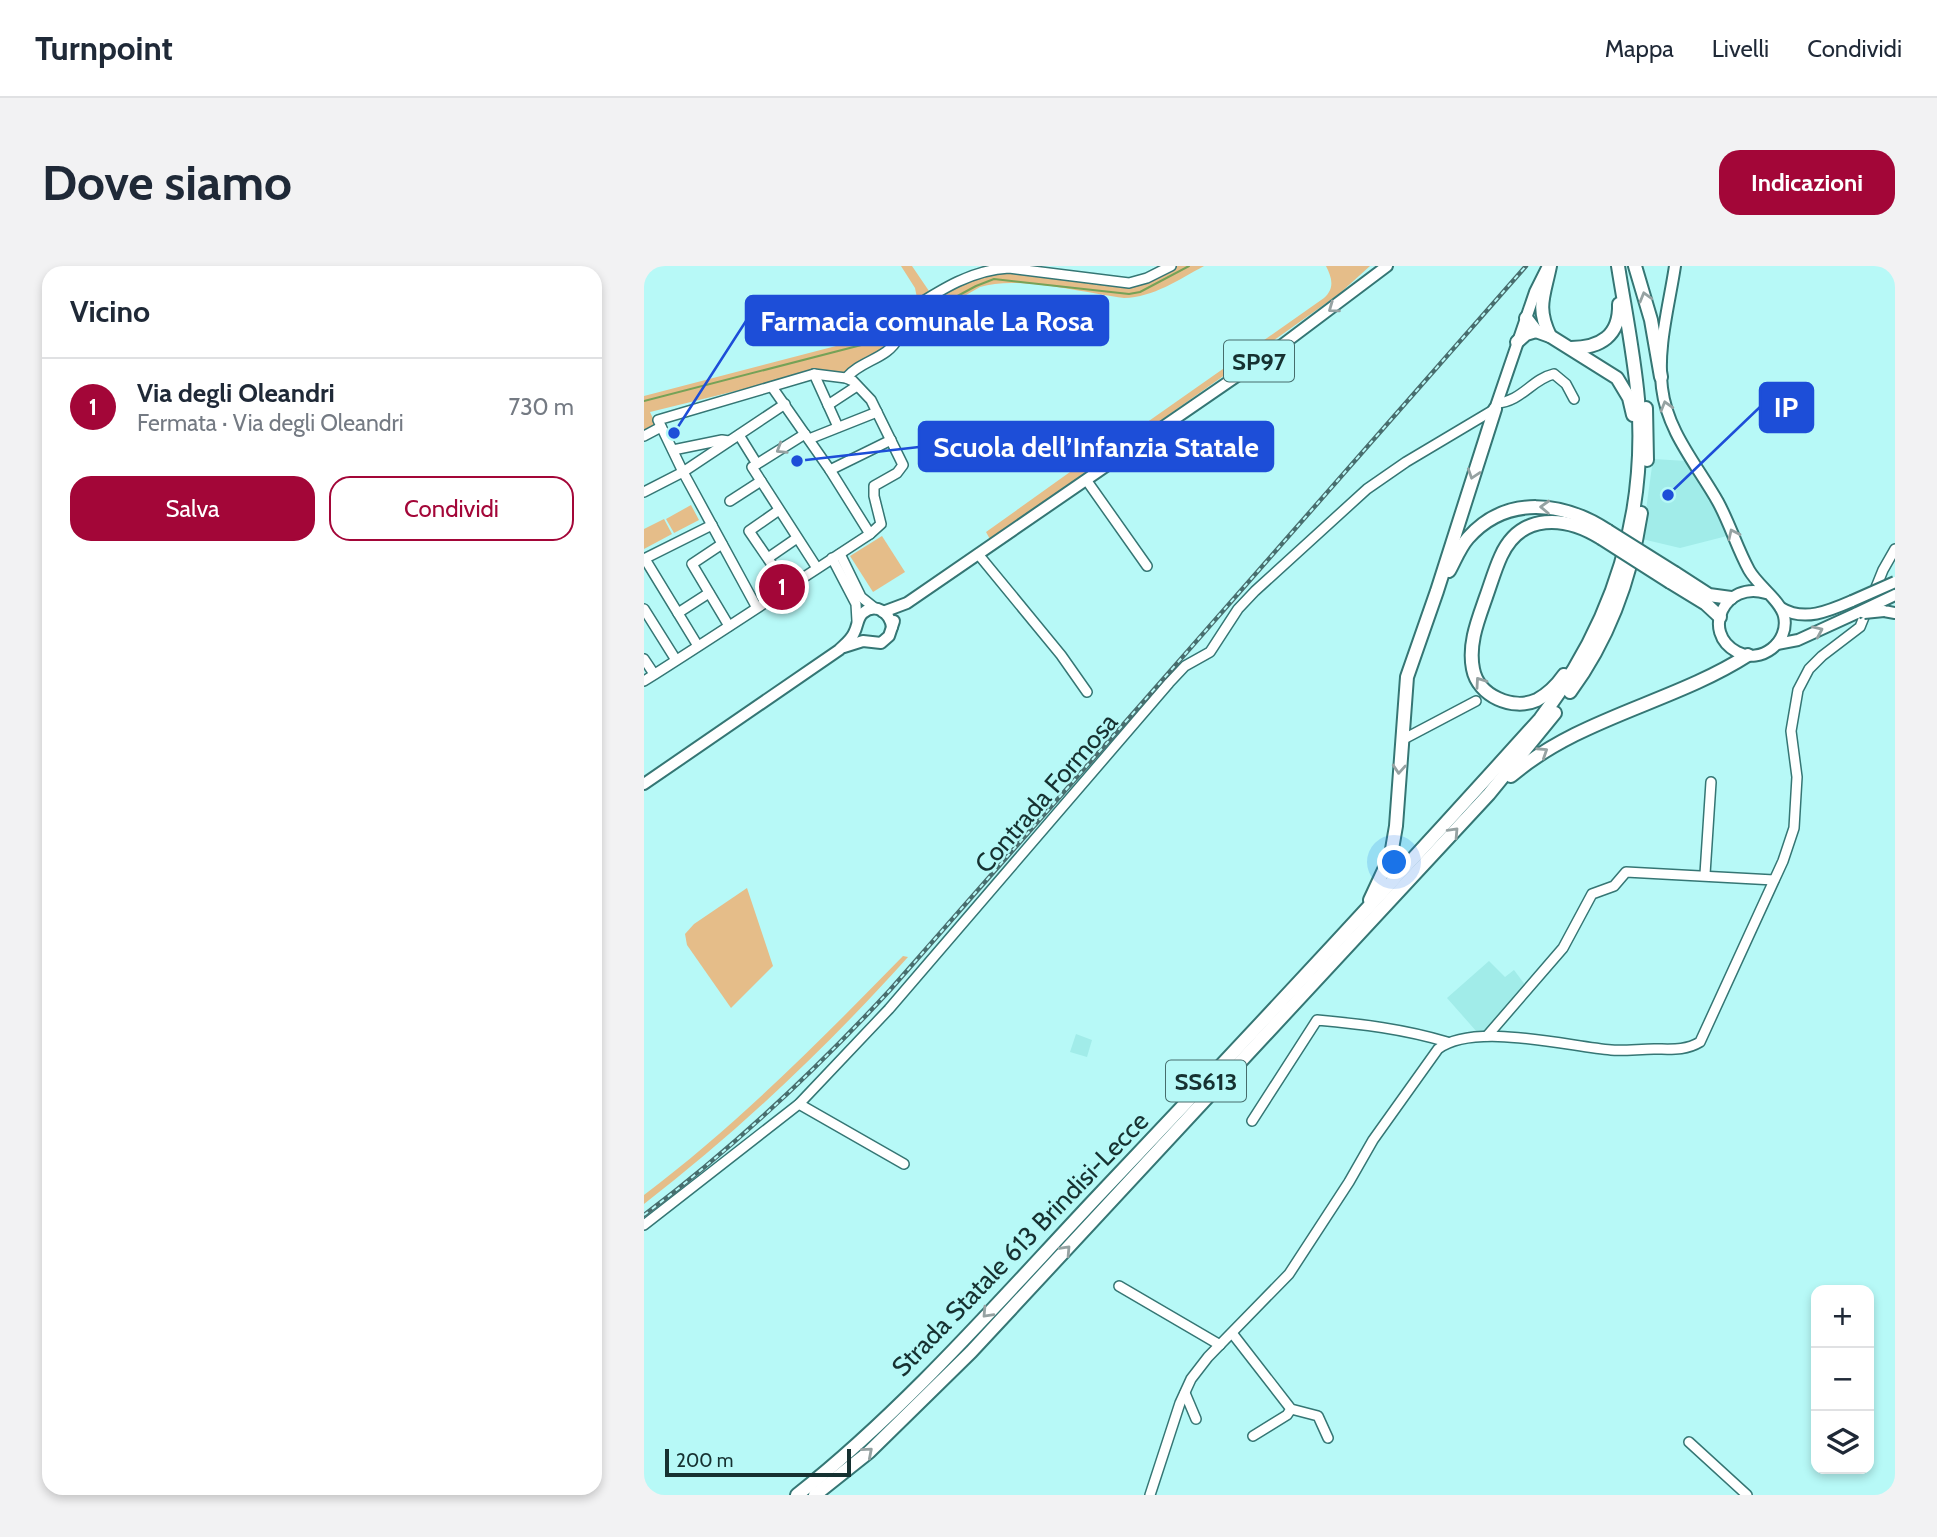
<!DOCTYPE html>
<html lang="it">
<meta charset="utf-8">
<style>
:root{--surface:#fff;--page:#f2f2f3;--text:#1f2937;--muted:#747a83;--line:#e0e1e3;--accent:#a30638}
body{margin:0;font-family:Cabin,sans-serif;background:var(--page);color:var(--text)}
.controls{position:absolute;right:21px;bottom:21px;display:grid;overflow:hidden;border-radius:14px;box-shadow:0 4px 10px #0003}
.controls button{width:63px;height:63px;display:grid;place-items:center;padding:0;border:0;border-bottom:2px solid var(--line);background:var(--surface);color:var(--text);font:35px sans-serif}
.scale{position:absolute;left:21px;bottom:18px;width:186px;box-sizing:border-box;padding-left:7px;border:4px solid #163131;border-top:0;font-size:19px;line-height:24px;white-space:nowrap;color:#163131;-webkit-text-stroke:5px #b7f9f7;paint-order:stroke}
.you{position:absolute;left:751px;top:597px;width:24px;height:24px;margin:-18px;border:5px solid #fff;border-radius:50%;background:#1a73e8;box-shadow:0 0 0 10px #1a73e833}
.badge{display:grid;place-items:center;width:46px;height:46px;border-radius:50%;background:var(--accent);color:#fff;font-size:23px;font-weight:700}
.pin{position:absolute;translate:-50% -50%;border:4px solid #fff;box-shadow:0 2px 7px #0006}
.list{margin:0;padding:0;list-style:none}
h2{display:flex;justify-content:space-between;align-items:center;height:91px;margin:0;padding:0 28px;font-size:30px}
h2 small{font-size:23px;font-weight:400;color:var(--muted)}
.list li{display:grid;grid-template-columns:46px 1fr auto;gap:21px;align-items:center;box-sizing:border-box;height:98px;padding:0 28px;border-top:2px solid var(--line)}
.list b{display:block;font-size:26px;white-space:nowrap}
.list p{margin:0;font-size:23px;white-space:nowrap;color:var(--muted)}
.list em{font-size:23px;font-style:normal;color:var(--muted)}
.actions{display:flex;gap:14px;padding:21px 28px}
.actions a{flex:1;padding:16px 0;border:2px solid var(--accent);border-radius:21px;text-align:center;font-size:24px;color:var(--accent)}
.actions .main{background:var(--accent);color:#fff}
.icon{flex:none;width:38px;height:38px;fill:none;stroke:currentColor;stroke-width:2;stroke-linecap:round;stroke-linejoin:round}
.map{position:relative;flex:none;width:1251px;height:1229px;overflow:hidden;border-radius:21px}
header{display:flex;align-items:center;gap:42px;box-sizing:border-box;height:98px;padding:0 35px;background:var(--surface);border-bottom:2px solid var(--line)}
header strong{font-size:33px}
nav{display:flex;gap:38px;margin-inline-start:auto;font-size:24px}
.intro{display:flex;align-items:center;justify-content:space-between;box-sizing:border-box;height:168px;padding:0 42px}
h1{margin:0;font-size:49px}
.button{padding:18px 32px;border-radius:21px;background:var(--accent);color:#fff;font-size:24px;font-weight:700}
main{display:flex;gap:42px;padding:0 42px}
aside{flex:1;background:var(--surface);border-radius:21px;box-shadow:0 4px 10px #0003}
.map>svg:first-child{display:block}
.built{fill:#a1ece9}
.green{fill:#e5bd89}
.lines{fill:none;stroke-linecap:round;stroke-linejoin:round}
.stream{stroke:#76a257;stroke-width:2}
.minor-casing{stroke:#357674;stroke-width:12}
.major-casing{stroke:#357674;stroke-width:14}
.highway-casing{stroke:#357674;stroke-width:16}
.minor{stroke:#fff;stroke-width:9}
.major{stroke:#fff;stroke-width:10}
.highway{stroke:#fff;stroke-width:12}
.rail-casing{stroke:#486e6e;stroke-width:4.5}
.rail{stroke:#b7f9f7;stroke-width:2;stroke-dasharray:5;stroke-linecap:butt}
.major-bridge-casing{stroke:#357674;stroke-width:14;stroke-linecap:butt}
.highway-bridge-casing{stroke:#357674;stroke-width:16;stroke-linecap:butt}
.major-bridge{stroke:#fff;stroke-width:10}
.highway-bridge{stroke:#fff;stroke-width:12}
.oneway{stroke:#96a2a2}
.labels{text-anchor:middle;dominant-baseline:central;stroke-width:5;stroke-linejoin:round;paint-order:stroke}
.shield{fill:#b7f9f7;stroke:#466d6c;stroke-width:2}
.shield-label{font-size:24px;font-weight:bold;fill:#163131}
.street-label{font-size:26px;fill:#163131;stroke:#b7f9f7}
.leader{fill:none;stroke:#1d4ed8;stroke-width:2.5}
.callout-dot{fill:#1d4ed8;stroke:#b7f9f7;stroke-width:2.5}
.callout{fill:#1d4ed8;stroke:#1d4ed8;stroke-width:2.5}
.callout-label{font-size:28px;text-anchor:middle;font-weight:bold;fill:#fff}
</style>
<header>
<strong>Turnpoint</strong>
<nav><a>Mappa</a><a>Livelli</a><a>Condividi</a></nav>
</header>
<div class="intro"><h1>Dove siamo</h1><a class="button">Indicazioni</a></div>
<main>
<aside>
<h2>Vicino<small></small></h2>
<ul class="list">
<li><span class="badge">1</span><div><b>Via degli Oleandri</b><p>Fermata · Via degli Oleandri</p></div><em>730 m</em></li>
</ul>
<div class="actions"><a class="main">Salva</a><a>Condividi</a></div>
</aside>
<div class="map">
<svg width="1251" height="1229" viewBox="0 0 1251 1229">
<rect width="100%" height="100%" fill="#b7f9f7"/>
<g class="built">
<polygon points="1009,193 1043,195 1062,224 1083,270 1036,282 998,273"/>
<polygon points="845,695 861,711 870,704 882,720 842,765 833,766 803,732"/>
<polygon points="432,768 448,774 443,791 426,786"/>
</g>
<g class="green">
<polygon points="257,0 268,0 285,25 284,29 244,55 252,70 246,79 202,107 169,106 6,146 13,161 0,167 0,130 215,74 214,68 273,32 271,22"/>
<path d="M531,0H560C534,14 510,31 480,32C440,27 374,9 336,21L259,65L256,77L249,82L250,58L252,56L319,16L360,5L474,19Z"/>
<path d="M682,0H726L695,28L347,275L342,266L433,201L435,204L680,32C691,22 688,12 682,0Z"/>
<polygon points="47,239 55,254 30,267 22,253"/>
<polygon points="20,253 28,268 0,283 0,263"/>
<polygon points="238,270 261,306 229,326 206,290"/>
<polygon points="103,622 129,700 87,742 43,679 41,668 50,658"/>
<path d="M259,690L264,691C183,781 96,864 0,938V929C94,858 177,774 259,690Z"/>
</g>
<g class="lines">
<g class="stream">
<polyline points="256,61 332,20 350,13 485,28 496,26 545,0"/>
<polyline points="0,135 229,76 246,66"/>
</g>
<g class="minor-casing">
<g id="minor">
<polyline points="170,108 194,161"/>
<path d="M202,112C217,94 244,93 254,72L246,56C284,33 320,4 365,2L485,17L503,12L527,0"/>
<polyline points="128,121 186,204 226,268"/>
<path d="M853,137C877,136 888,113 910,108L922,118L930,133"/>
<polyline points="184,139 213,120"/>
<polyline points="95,169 113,198 108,201 173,302"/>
<polyline points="0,170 17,161"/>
<polyline points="165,173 233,146"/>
<polyline points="29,184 78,174 85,175"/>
<polyline points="113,198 161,168"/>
<polyline points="186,204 247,174"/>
<polyline points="443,215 503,300"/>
<polyline points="0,226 39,206 141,138"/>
<polyline points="86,235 117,215"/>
<polyline points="135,244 105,265 144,322"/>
<polyline points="78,278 48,298 85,360"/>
<polyline points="196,288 217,331 232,343"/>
<polyline points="334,288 417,389 443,426"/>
<polyline points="124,292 153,272"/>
<polyline points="188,292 212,338 213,355"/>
<polyline points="0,293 68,259"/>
<polyline points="1,293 54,380"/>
<polyline points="0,343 32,394"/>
<polyline points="34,347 65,327"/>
<polyline points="0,393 10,408"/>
<path d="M0,415C76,367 151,317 226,268L237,258L230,230V220L253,207L259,199L227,134L209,115L202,112L170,108L14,154L39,206L113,342"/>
<polyline points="758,474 832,435"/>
<polyline points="1061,608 1067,516"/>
<polyline points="843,770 919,682 948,628 970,620 982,606 1130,614"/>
<polyline points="155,838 260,898"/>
<path d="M608,855L673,754C717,758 760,763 803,776"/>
<polyline points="0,959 155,838 245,743 525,417 541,400 566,386 594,343 611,325 723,223 762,196 851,143"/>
<polyline points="475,1020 576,1079"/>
<polyline points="588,1067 647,1143 674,1150 684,1172"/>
<polyline points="541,1127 552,1153"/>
<polyline points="609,1170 643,1149 647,1143"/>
<polyline points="1045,1176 1103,1229"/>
<path d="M506,1229L536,1137L547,1113L564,1091L645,1008L705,916L729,874L794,783C830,756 922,780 967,784C981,785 996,783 1010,783C1027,783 1041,785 1056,776L1139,595L1150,562L1153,511L1147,465L1154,424L1165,403L1178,390L1216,361L1239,304L1251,283"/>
</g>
</g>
<g class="major-casing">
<g id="major">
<path d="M1031,0C1025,40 1013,81 1018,122C1023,165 1053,199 1074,236C1086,258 1093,282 1105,304C1114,320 1136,334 1140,350C1146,376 1117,399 1093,386C1056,366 1081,314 1122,327"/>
<polyline points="851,143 891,26 903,2"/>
<path d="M1137,342C1160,356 1185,345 1208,335"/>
<polyline points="1240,345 1251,347"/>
<polyline points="239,346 263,337 638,79 743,0"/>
<polyline points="1133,378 1154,374 1213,347"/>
<polyline points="200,381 219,375 237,377 245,370 250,355"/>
<path d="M0,518L195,384C200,379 207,374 210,367C214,360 213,352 219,347C232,336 246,347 248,361"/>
</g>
</g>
<g class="highway-casing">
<g id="highway">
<path d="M906,0C900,30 892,41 906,70"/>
<polyline points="991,0 1007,54 1017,111"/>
<polyline points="882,52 892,65 906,70 973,112 985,132 989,149"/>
<polyline points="873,76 882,68 892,65"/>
<path d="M927,82C956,82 976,70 975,38"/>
<polyline points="1002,142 1003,194"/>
<path d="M805,305C811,294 816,281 824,272C863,228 920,236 964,265"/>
<polyline points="1031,307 1065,329 1087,332"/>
<polyline points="1026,316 1062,338 1076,351"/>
<path d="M920,409C913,419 904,428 893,434C869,445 834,430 829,403C824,378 834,354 842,331C847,317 851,303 857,290C877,246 922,250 957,272"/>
<path d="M926,426C965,373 987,312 997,247"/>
<path d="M867,510C936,451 1029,437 1104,389"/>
<polyline points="726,634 747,589 752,560 763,411 793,325 851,143"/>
<path d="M153,1229C262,1143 357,1033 452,932C602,774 750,615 896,453C968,359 1003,252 994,133C990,88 981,44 974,0"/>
<polyline points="171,1229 225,1186 327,1086 845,528 911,447"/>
</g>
</g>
<use href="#minor" class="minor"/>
<use href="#major" class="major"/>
<use href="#highway" class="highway"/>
<g class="rail-casing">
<path id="rail" d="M0,949C89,882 170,806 246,724L882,0"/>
</g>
<use href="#rail" class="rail"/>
<g class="major-bridge-casing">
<g id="major-bridge">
<polyline points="1208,335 1251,316"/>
<polyline points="1213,347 1251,329"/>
<polyline points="1220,347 1240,345"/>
</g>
</g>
<g class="highway-bridge-casing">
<g id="highway-bridge">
<polyline points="964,265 1031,307"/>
<polyline points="957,272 1026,316"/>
</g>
</g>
<use href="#major-bridge" class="major-bridge"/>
<use href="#highway-bridge" class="highway-bridge"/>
</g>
<defs><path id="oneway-chevron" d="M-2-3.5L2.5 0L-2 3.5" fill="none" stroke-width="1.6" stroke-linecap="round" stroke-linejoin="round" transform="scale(1.75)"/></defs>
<g class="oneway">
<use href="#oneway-chevron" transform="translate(1001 31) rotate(-106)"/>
<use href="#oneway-chevron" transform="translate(689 42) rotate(144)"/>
<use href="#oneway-chevron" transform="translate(1022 140) rotate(-106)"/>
<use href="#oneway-chevron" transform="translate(137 183) rotate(148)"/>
<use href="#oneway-chevron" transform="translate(829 208) rotate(108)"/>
<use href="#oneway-chevron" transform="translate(901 241) rotate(-178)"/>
<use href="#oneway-chevron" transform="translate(1089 268) rotate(-115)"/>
<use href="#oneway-chevron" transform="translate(1174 365) rotate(-24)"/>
<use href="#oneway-chevron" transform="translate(836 416) rotate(-125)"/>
<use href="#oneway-chevron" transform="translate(899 486) rotate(-33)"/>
<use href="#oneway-chevron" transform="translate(755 503) rotate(94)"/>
<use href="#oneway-chevron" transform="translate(810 566) rotate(-47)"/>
<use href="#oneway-chevron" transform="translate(422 984) rotate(-47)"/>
<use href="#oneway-chevron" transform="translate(343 1047) rotate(133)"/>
<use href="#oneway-chevron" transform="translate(224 1186) rotate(-41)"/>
</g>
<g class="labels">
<g class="shield">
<rect x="580" y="74.5" width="70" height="41" rx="5"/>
<rect x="522" y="794.5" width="80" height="41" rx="5"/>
</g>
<g class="shield-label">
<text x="615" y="95">SP97</text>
<text x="562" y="815">SS613</text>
</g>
<g class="street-label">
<text transform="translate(402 527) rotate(-49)">Contrada Formosa</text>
<text transform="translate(376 978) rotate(-46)">Strada Statale 613 Brindisi-Lecce</text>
</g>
</g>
<path class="leader" d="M30 167L102 55M1024 229L1116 141M153 195L275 181"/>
<g class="callout-dot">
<circle cx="30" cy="167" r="7"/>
<circle cx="1024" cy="229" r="7"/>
<circle cx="153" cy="195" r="7"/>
</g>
<g class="callout">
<rect x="102" y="30" width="362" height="49" rx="7"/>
<rect x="1116" y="117" width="53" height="49" rx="7"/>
<rect x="275" y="156" width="354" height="49" rx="7"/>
</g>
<g class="callout-label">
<text x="283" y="65">Farmacia comunale La Rosa</text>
<text x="1142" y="151">IP</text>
<text x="452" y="191">Scuola dell’Infanzia Statale</text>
</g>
</svg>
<div class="controls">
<button>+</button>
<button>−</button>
<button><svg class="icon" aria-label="layers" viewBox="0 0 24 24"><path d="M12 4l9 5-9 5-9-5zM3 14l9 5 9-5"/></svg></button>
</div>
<div class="scale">200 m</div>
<div class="you"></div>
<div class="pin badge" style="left:138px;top:321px">1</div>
</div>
</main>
